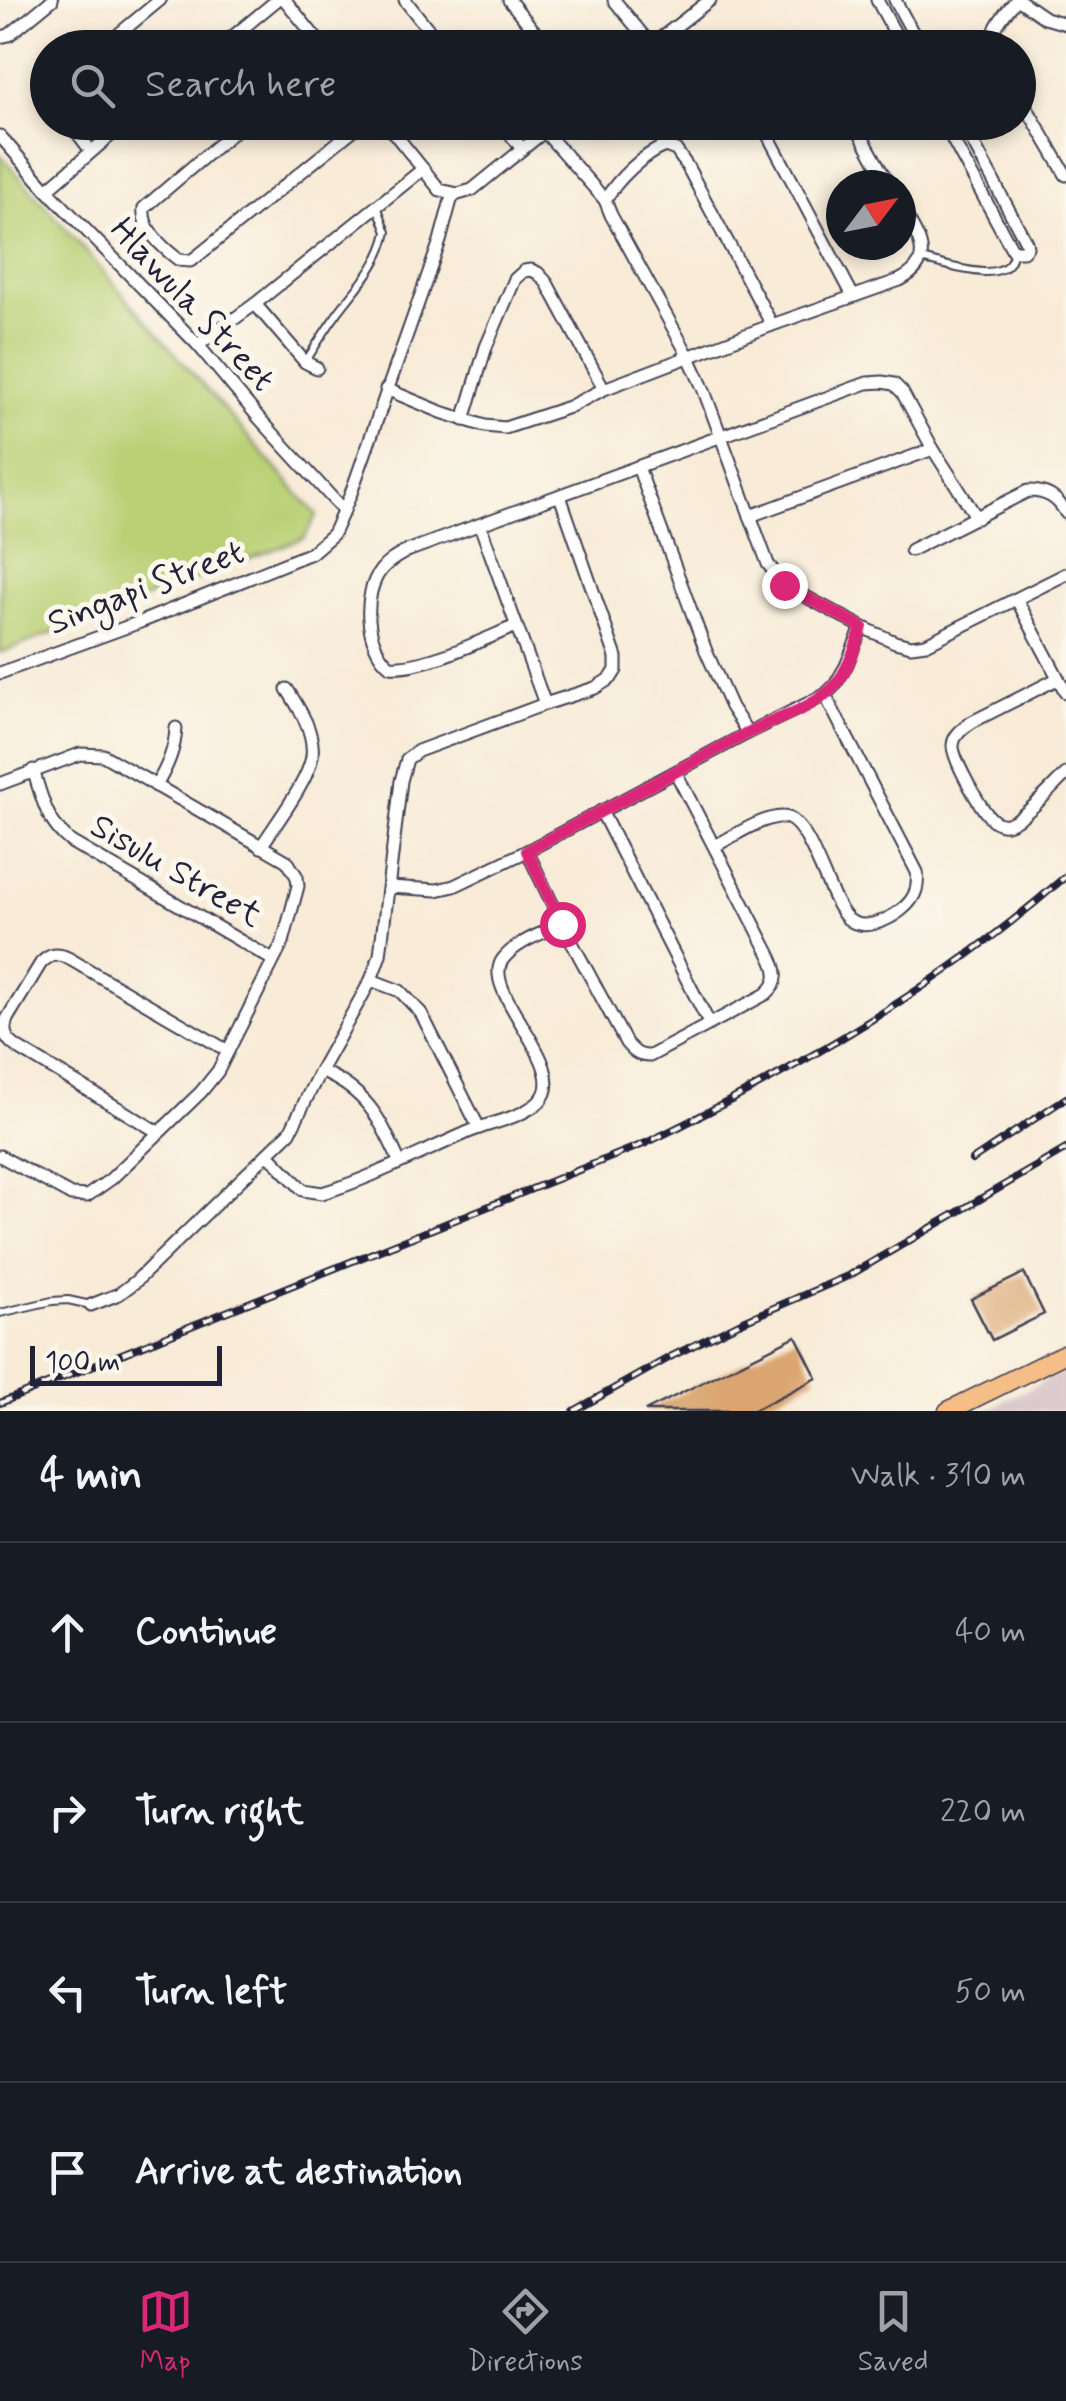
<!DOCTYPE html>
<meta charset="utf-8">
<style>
:root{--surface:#171b24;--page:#242831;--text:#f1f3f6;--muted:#9ea1a6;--line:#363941;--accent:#db2777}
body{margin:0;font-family:Mynerve,sans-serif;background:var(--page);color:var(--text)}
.compass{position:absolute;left:826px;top:170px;width:90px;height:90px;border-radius:50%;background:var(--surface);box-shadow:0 5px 15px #0003;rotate:58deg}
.scale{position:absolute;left:30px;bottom:25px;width:192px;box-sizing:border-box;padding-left:10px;border:5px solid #22223b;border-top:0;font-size:28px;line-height:35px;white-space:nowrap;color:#22223b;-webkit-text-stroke:8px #fbf7ec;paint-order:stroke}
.stop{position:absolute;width:30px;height:30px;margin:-22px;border:8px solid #db2777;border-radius:50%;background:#fff}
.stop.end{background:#db2777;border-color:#fff;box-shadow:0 2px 10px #0008}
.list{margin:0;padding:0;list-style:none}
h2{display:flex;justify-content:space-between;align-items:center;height:130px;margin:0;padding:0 40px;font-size:42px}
h2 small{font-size:32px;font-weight:400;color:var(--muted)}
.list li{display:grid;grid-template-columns:65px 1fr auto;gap:30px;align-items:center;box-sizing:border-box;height:180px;padding:0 40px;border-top:2px solid var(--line)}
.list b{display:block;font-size:38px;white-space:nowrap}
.list em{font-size:32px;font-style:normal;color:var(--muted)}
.icon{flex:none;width:55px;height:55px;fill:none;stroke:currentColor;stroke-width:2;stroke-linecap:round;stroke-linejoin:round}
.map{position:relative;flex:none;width:1066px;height:1411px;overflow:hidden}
.search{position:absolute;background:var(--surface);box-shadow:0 5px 15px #0003;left:30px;right:30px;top:30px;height:110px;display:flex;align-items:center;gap:25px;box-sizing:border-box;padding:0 35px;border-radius:55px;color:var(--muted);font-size:38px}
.sheet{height:850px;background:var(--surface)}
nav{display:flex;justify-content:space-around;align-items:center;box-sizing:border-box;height:140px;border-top:2px solid var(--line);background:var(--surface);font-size:28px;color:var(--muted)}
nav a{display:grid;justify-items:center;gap:5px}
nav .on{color:var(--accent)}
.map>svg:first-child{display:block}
.industrial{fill:#d2bec2}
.green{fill:#bad075;stroke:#6e7958;stroke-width:2.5}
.building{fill:#daa570}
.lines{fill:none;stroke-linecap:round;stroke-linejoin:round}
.lane-casing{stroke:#424052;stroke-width:10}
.street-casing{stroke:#424052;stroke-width:15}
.primary-casing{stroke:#424052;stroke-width:21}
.lane{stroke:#fff;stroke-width:6}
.street{stroke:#fff;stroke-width:11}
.primary{stroke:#f6be87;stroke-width:18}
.rail-casing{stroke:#22223b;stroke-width:8}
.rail{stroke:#fbf7ec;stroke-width:4;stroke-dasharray:11;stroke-linecap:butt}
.route{stroke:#db2777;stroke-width:12}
.labels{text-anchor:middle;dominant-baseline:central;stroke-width:10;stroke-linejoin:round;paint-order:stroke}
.street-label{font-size:35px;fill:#22223b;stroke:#fbf7ec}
</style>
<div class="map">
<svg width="1066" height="1411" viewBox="0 0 1066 1411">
<rect width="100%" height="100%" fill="#fbf7ec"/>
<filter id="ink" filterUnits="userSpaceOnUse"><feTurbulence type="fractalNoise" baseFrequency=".01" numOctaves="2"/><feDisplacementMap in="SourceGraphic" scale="20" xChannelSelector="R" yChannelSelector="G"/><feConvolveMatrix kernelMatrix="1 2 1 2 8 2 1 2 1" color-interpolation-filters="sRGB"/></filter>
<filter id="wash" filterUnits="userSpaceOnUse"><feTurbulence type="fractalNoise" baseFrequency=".0048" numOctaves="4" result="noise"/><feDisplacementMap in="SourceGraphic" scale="40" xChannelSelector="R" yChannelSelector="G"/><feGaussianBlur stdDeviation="2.25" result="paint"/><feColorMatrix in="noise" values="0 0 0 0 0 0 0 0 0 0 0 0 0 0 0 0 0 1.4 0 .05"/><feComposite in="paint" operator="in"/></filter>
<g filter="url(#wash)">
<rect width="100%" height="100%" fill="#f8ebd7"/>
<polygon class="industrial" points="1066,1370 1066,1411 984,1411"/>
<polygon class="green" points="0,154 317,515 304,538 0,653"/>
<g id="blocks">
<g class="building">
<polygon points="1024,1273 1044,1314 992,1340 971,1299"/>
<polygon points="796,1336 817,1378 752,1411 645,1411"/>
</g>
</g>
</g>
<g filter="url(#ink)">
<use href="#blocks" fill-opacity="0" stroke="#424052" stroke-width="2.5"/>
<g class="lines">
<g class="lane-casing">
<g id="lane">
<path d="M921,259C944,264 1011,289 1013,252"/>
<path d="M306,361C316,345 326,329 337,314C357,287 380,265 387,232L377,206"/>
<polyline points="0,1313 52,1301 68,1300 91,1305"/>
</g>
</g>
<g class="street-casing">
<g id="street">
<polyline points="285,0 324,48"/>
<polyline points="405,0 443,48"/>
<polyline points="509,0 548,48"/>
<polyline points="614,0 651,45"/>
<polyline points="877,0 903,48"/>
<polyline points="895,0 921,48"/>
<polyline points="1019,0 1045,18 1066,24"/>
<polyline points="0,37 9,35 52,0"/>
<polyline points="102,48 160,0"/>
<polyline points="219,48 277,0"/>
<polyline points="648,48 710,0"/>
<path d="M783,48C792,44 801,41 810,48"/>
<path d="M994,48C989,28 1005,15 1016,0"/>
<polyline points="1018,93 1066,175"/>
<polyline points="69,122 91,151"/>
<path d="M245,122L144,208C141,229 163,248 179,260L190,261L195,258L363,122"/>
<polyline points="385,122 440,190 458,194 472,190 556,122"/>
<polyline points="501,122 522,149"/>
<polyline points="761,122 853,296"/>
<polyline points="854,122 889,185"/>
<polyline points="943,122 1013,251 1023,251 1027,247 1026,242 962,122"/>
<polyline points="545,132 605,200"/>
<polyline points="0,136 47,190 198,345 259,418 344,511"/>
<polyline points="47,190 126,122"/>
<polyline points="255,304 305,362 317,368"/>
<path d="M772,325L687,166L676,150L665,146C642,155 618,179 605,200L611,215L689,357L703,388L768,564L784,585L862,627L895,642L911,646L926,644L1066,574"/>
<polyline points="198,345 255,304 423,169"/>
<path d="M386,389L441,412L485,426L505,428L569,407L604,389L772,325L900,280C938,260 917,236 901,207"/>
<polyline points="464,420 486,347 515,279 524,271 531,270 538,273 547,283 604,389"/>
<polyline points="638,467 706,651 731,707 748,733"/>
<polyline points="750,516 933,449"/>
<polyline points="480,525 545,704"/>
<path d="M911,550L1028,491C1046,491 1057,497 1066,513"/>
<polyline points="1017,600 1066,693"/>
<path d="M516,626C484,639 424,669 390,666C365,646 362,594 381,570C388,561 398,556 407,551L867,383L882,382L894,384L902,392L933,449L977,518"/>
<polyline points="0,673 143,621 311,553 333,534 350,496 440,241 451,200 455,194"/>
<path d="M1057,679L972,722C964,728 954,734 953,745C952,758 982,812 993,820C996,823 1003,825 1007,824C1023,821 1053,786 1066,774"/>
<path d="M33,770C43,800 46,822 71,842L273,960"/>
<polyline points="0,784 80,754 103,755 287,861 297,877 298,886 283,942 218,1071 201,1092 111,1179 87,1196 71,1195 0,1156"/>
<path d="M156,786C167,767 175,750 176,728"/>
<polyline points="601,811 709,1023"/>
<path d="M715,846C732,837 769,812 788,818C812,827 828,900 848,919C866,935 905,914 914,895C918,887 918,880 917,872L825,695"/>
<path d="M261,847C275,824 309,781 312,756C315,732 299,708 287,689"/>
<path d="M527,851L562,924L626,1043C634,1052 638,1056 650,1056L766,994C780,982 778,971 770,955L676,773"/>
<polyline points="389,887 437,890 454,886 527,851 748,733 825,695 835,685 846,666 862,627"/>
<polyline points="371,980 400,991 421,1013 479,1128"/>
<path d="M320,1071C366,1090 380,1118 399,1161"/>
<path d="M158,1132L18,1048C6,1040 2,1032 7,1019L41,963C50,954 57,953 68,958L228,1051"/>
<path d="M269,1155L303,1190L322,1193C370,1179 424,1151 471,1131C490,1123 512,1120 529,1109C535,1106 542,1100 545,1093C560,1056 480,988 503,959C516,942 543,933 562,924"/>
<polyline points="91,1305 119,1294 135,1282 290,1132 320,1071 371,980 380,955 401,781 407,759 418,751 545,704 595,688 611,678 616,670 616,657 560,496"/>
</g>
</g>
<g class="primary-casing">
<polyline id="primary" points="948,1411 1066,1353"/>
</g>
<use href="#lane" class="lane"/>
<use href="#street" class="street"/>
<use href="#primary" class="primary"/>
<g class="rail-casing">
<g id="rail">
<polyline points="972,1160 1066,1098"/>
<path d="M0,1403L646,1143C796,1070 940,987 1066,876"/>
<polyline points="574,1411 672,1356 739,1323 850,1275 1066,1149"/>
</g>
</g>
<use href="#rail" class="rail"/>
</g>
</g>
<g class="lines" filter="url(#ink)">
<path class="route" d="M562,924L527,851C599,812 672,774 744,735C770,721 803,712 826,694C846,679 855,649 862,627L784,585"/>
</g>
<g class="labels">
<g class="street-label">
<text transform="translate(192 305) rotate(47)">Hlawula Street</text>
<text transform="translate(146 588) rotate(-21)">Singapi Street</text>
<text transform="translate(176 871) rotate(30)">Sisulu Street</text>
</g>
</g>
</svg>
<svg class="compass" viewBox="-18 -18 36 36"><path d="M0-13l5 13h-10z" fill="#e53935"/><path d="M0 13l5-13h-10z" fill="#9ea1a6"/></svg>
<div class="scale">100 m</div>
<div class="stop" style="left:562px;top:924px"></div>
<div class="stop end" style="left:784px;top:585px"></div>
<div class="search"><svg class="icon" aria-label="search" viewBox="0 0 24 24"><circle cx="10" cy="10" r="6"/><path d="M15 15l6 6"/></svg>Search here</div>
</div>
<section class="sheet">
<h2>4 min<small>Walk · 310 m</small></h2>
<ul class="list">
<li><svg class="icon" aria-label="ahead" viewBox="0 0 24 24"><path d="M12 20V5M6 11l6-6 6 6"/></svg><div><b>Continue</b></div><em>40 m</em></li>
<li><svg class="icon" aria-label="right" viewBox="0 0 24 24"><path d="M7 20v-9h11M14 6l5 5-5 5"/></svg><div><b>Turn right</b></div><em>220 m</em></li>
<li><svg class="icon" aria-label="left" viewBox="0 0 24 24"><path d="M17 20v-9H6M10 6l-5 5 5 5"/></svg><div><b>Turn left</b></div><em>50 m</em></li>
<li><svg class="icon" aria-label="arrive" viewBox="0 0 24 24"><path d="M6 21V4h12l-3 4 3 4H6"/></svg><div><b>Arrive at destination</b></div></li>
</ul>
</section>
<nav>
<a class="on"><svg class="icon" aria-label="map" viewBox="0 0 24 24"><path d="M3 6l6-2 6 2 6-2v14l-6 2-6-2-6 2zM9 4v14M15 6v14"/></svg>Map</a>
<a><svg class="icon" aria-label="directions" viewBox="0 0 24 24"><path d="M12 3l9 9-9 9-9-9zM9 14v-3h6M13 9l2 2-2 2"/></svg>Directions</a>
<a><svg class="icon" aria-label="saved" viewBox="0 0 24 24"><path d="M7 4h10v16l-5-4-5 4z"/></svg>Saved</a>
</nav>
